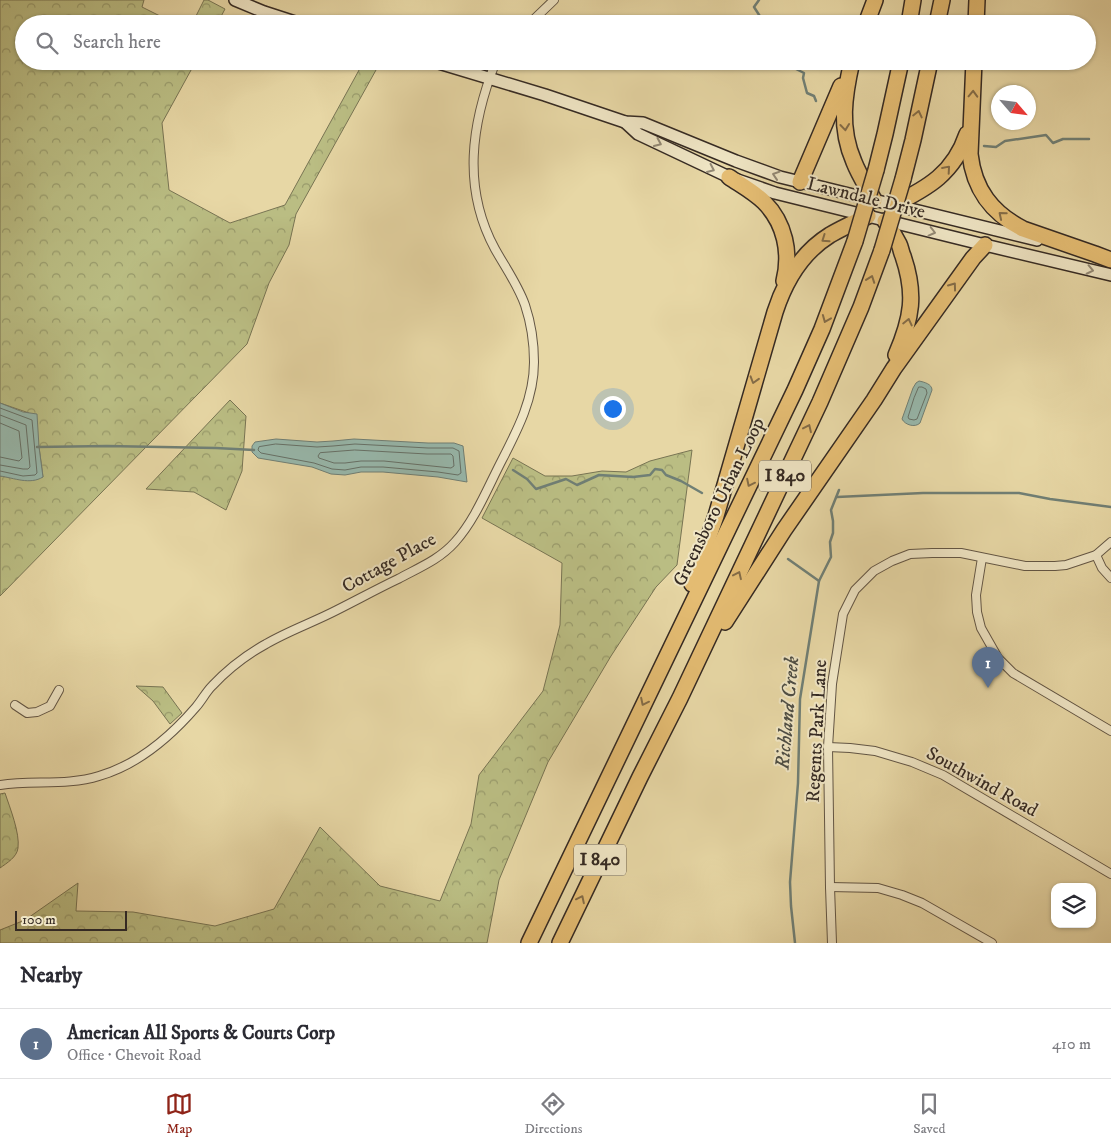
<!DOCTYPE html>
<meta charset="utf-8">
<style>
:root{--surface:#fff;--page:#f7f7f7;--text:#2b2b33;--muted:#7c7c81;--line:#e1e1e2;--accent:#8f2418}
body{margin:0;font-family:"IM FELL DW Pica",serif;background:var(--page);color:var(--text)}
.controls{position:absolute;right:15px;bottom:15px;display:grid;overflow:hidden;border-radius:10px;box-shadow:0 1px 4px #0004}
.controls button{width:45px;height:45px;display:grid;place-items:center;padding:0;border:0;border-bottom:1px solid var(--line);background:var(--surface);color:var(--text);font:25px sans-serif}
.compass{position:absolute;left:991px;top:85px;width:45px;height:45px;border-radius:50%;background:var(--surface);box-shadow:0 1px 4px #0004;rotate:118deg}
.scale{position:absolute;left:15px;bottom:12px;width:112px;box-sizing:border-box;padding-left:5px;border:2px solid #352a23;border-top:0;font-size:14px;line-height:18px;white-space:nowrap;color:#352a23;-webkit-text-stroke:4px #efe5c4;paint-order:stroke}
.you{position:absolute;left:612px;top:408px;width:18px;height:18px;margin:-12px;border:4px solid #fff;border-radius:50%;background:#1a73e8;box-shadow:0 0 0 8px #1a73e833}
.badge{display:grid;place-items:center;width:32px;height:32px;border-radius:50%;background:var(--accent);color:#fff;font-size:16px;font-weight:700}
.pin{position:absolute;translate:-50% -41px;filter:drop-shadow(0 1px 2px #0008)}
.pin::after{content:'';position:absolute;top:26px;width:18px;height:15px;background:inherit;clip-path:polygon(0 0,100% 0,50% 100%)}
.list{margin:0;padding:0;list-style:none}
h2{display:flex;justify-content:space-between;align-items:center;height:65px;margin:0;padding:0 20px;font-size:21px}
h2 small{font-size:16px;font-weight:400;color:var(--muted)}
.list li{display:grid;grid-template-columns:32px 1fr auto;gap:15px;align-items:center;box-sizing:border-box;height:70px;padding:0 20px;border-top:1px solid var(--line)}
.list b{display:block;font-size:19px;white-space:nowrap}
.list p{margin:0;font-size:16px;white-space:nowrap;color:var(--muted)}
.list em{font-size:16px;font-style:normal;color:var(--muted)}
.icon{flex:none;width:28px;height:28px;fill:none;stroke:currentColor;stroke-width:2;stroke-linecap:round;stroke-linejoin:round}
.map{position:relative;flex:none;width:1111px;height:943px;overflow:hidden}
.search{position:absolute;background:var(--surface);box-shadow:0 1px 4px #0004;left:15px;right:15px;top:15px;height:55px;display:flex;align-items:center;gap:12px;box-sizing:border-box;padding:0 18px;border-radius:28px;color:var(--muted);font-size:19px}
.sheet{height:135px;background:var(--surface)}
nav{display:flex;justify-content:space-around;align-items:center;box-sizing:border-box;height:70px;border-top:1px solid var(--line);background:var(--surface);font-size:14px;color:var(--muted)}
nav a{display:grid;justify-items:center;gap:2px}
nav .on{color:var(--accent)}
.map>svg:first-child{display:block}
.forest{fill:url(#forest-crowns);stroke:#787453}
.water{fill:#97b8ac;stroke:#707f75}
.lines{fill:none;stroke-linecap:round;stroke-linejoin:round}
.shore{stroke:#667168;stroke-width:1}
.stream{stroke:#707f75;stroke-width:2.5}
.minor-casing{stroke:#625544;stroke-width:10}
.secondary-casing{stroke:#352a23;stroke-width:14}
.motorway-casing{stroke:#352a23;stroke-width:18}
.minor{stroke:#efe5c4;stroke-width:8}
.secondary{stroke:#efe5c4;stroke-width:11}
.motorway{stroke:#e4bc72;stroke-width:15}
.motorway-bridge-casing{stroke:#352a23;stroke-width:18;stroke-linecap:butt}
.motorway-bridge{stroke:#e4bc72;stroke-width:15}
.oneway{stroke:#846c47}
.oneway2{stroke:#928874}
.labels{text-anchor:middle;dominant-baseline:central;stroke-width:4;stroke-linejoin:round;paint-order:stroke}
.shield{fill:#efe5c4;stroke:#6d6253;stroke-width:1}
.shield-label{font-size:18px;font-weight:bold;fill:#352a23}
.street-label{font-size:19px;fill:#352a23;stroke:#efe5c4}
.water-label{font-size:20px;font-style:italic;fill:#4e4e45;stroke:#efe5c4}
</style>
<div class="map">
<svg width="1111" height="943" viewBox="0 0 1111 943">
<defs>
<pattern id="forest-crowns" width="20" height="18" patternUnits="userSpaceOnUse" patternTransform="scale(1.25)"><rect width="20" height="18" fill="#babd83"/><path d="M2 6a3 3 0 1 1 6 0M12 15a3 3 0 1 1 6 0" fill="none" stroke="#989a6b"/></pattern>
</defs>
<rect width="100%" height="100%" fill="#e7d7a5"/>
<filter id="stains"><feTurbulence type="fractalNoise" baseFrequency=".004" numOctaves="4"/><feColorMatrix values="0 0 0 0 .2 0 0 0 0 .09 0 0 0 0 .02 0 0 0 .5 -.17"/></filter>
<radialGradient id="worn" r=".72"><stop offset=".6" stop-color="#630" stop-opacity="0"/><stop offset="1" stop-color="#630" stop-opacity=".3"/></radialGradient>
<g class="forest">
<polygon points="0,0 144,0 142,7 162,17 159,24 24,24 24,61 196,61 162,123 169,190 230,223 285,205 364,61 381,61 296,214 289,245 269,283 247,344 0,596 0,476 43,477 39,447 29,413 0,403"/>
<polygon points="204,0 208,0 225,9 217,24 192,24"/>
<polygon points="230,400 246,416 242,471 226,510 194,492 146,489"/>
<polygon points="692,450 677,565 656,587 611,656 548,762 499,880 487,943 0,943 0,930 25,920 78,883 76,911 133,912 215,926 274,909 320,827 380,886 440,901 471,824 479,775 543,691 560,625 562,563 482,518 513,458 545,476 572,476 602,471 626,472 650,461"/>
<polygon points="136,686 163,687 182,713 170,724 153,701"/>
<path d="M5,793C10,808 20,833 18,848C17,857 7,863 0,868V794Z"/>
</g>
<g class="water">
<path d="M919,381C924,382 932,384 932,390L920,423C915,428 905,425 902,419L913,388L916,383Z"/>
<path d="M0,403L23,412L37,414L39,447L43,477C30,485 14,478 0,476Z"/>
<polygon points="276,439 317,442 333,441 354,439 428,443 454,443 463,446 467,482 438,477 383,472 361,472 345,475 331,474 312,467 258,458 252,452 252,446 255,442"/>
</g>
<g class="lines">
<g class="shore">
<polygon points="919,387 922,387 926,389 927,393 917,419 914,420 909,419 908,417 914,398"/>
<polyline points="0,408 32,420 37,473 35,475 23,476 0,471"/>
<polyline points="0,415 26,425 30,467 28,469 23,469 0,465"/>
<polyline points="0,423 19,431 22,458 19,461 0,457"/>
<polygon points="276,444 317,447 333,446 355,444 428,448 453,448 459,451 461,473 458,475 438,472 383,467 361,467 345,470 332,469 314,463 261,453 258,450 259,447"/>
<polygon points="355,450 427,454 451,454 453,456 454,466 451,468 384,461 361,461 345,463 334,463 319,458 318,456 320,453"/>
</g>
<g class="stream">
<polyline points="759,0 754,7 765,24"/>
<polyline points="789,61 796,69 804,73 803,78 807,93 814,96 816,101"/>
<polyline points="984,146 996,147 1005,141 1046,135 1053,143 1063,139 1089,139"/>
<polyline points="37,447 107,446 216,448 254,450"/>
<polyline points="513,470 527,479 536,489 566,479 577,485 599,475 633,477 650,475 655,469 662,470 666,475 681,481 702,493"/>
<polyline points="837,497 923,493 1019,493 1050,499 1111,507"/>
<polyline points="788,559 819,581"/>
<polyline points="795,943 791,906 790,882 798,783 800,699 819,581 831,557 830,542 833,533 833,521 831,510 839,490"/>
</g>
<g class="minor-casing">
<g id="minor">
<polyline points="529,24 554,0"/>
<polyline points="1096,555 1102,568 1111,578"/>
<polyline points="982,558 976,595 977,612 981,628 998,658 1013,673 1111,731"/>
<polyline points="15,705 27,713 37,712 50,706 59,690"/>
<polyline points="828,747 850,748 875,751 912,762 943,775 1111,874"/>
<path d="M0,785C33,780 67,786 99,776C137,765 171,736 196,707C202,700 206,692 212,686C228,669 246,655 266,644C288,631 314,622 337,610C357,600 377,589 398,579C418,568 439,560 455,542C475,520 488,487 502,460C518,429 534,398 534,362C534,343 531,323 525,305C518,285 505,267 495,249C462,188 471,124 496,61"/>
<polyline points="830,887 878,888 902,895 922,903 992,943"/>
<polyline points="832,943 830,887 828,747 832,684 843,614 855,590 874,571 892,561 910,554 932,553 961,553 1025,566 1055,566 1066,565 1096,555 1111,542"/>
</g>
</g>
<g class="secondary-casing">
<g id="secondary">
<polyline points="235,0 264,12 301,24"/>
<polyline points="432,61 545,95 625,122 643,123 736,161 780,177 1037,240"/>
<polyline points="625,122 638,134 729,177 775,193 985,245 1111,275"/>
</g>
</g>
<g class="motorway-casing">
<g id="motorway">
<polyline points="866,24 875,0"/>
<polyline points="909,24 913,0"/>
<polyline points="937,24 942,0"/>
<polyline points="976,24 977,0"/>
<path d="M852,61C844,96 839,128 854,162C859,175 867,187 874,200"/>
<path d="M974,61L970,154C974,190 992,213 1023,229L1095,254L1111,260"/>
<polyline points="876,170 885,134 901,61"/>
<path d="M729,177C741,185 754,192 764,202C785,223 791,253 784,281"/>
<polyline points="903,179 913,140 930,61"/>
<polyline points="800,182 841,86"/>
<path d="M893,205C928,188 954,173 967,134"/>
<path d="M885,221C890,228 895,236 899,244C901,248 901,252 903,256C916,294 912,318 896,355"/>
<path d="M692,584L716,516L775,312C785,281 801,253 830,235C842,228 855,222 868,216"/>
<polyline points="725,622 784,530 874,400 894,368 973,258 985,245"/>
<polyline points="529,943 795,390 822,329 855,241"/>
<polyline points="560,943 640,777 680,698 820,402 861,307 882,250"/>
</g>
</g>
<use href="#minor" class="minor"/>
<use href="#secondary" class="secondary"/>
<use href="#motorway" class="motorway"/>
<g class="motorway-bridge-casing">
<g id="motorway-bridge">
<polyline points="855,241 876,170"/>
<polyline points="882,250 903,179"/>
</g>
</g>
<use href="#motorway-bridge" class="motorway-bridge"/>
</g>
<defs><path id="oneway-chevron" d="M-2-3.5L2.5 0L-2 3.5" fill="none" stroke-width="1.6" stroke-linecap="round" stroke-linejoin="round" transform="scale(1.25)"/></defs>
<g class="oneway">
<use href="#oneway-chevron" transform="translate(973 94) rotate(-88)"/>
<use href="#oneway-chevron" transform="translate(918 114) rotate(-77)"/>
<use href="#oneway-chevron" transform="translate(845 127) rotate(84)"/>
<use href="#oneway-chevron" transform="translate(947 169) rotate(-49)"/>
<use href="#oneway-chevron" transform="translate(1002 215) rotate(-140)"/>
<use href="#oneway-chevron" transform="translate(825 239) rotate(145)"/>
<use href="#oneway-chevron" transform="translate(871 279) rotate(-70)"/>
<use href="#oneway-chevron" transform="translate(953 286) rotate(-54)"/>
<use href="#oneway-chevron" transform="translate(826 319) rotate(112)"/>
<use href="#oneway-chevron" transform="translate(908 322) rotate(-77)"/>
<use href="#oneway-chevron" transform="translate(754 380) rotate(107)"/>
<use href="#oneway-chevron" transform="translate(808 428) rotate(-65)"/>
<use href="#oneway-chevron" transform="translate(750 483) rotate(116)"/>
<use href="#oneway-chevron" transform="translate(738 575) rotate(-65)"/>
<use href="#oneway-chevron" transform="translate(644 702) rotate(116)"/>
<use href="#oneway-chevron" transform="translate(581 899) rotate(-64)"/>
</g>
<g class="oneway2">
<use href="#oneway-chevron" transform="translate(658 143) rotate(24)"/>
<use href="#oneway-chevron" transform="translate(711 169) rotate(25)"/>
<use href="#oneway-chevron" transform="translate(776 175) rotate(-162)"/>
<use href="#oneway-chevron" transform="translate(932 232) rotate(14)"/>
<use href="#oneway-chevron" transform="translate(1090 270) rotate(12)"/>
</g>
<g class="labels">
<g class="shield">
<rect x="759" y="460.5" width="52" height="31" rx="4"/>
<rect x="574" y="844.5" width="52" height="31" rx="4"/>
</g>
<g class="shield-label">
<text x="785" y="476">I 840</text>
<text x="600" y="860">I 840</text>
</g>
<g class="street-label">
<text transform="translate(866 198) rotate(14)">Lawndale Drive</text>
<text transform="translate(719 502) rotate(-64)">Greensboro Urban Loop</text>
<text transform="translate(389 563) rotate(-29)">Cottage Place</text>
<text transform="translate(817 731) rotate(-87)">Regents Park Lane</text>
<text transform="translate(982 782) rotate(29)">Southwind Road</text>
</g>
<g class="water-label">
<text transform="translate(788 713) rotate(-85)">Richland Creek</text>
</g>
</g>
<rect width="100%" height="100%" filter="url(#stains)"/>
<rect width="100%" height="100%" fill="url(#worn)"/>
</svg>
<div class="controls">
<button><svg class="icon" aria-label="layers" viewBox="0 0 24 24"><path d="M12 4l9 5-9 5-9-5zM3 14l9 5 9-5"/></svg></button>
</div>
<svg class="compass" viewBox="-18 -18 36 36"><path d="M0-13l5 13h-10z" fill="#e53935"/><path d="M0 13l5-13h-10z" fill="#7c7c81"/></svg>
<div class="scale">100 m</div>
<div class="you"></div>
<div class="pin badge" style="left:988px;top:688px;background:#5c6f8a">1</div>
<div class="search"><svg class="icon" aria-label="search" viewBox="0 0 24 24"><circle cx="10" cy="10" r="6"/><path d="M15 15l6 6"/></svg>Search here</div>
</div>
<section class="sheet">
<h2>Nearby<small></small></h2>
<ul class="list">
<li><span class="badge" style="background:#5c6f8a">1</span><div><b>American All Sports &amp; Courts Corp</b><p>Office · Chevoit Road</p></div><em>410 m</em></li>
</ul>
</section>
<nav>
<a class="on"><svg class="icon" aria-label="map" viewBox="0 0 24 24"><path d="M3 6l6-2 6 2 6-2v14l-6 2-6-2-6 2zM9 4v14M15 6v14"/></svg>Map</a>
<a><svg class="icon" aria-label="directions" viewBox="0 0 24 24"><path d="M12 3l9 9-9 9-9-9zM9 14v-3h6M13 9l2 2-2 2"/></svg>Directions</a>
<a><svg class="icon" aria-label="saved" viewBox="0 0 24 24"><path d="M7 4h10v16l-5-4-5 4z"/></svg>Saved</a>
</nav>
